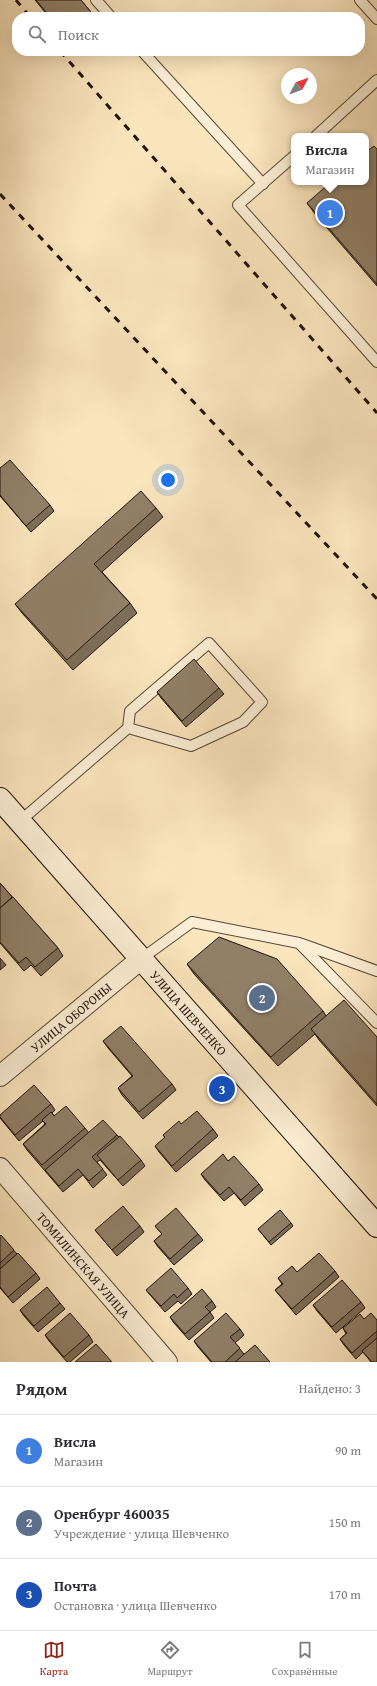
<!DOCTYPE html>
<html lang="ru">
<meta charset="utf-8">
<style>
:root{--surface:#fff;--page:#f2f2f3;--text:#2b2b33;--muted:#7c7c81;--line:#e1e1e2;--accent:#8f2418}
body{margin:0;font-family:"Gentium Book Plus",serif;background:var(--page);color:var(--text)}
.compass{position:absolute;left:281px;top:68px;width:36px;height:36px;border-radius:50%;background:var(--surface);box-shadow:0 4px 16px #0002;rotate:49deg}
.you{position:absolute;left:168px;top:480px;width:14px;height:14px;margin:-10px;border:3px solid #fff;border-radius:50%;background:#1a73e8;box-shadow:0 0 0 6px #1a73e833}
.badge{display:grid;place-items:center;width:26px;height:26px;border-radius:50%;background:var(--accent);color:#fff;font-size:13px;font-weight:700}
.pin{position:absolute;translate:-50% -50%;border:2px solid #fff;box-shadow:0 1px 4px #0006}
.popup{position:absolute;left:291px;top:133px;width:78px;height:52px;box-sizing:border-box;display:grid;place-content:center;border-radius:8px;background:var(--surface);filter:drop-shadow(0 1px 3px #0005);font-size:13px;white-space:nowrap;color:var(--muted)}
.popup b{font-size:15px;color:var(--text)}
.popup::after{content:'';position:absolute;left:50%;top:100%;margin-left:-8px;border:8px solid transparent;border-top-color:var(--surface)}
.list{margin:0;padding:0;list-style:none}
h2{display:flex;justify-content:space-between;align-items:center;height:52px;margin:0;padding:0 16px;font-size:17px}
h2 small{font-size:13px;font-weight:400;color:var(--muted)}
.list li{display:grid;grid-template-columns:26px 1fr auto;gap:12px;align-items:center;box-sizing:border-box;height:72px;padding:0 16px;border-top:1px solid var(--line)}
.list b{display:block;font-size:15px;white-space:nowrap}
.list p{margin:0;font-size:13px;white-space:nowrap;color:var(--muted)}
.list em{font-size:13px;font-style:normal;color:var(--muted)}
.icon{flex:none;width:22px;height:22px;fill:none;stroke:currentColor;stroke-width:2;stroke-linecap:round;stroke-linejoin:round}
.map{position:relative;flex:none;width:377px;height:1362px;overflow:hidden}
.search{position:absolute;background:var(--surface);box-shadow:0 4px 16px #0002;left:12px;right:12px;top:12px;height:44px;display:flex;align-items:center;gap:10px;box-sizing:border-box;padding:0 14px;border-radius:16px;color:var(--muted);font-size:15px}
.sheet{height:268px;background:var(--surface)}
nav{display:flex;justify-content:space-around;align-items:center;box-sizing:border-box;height:56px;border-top:1px solid var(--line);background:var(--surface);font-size:11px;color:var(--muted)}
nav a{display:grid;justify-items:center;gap:2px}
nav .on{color:var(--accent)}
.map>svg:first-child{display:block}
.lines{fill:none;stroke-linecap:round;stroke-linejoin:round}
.lane-casing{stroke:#564838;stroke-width:12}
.street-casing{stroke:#564838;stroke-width:22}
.secondary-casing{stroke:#20130c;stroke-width:24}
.lane{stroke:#fceed4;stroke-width:10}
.street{stroke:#fceed4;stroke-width:20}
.secondary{stroke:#fceed4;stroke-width:22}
.rail{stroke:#20130c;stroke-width:3;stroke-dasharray:7 7;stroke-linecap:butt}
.wall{fill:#7d6e59;stroke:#20130c}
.building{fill:#918068;stroke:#20130c}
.labels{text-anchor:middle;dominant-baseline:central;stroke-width:4;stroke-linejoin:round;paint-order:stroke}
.street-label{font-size:13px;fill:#20130c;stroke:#fceed4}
</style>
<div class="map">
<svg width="377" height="1362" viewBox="0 0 377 1362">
<rect width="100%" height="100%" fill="#fae5bd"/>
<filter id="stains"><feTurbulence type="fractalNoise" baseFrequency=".005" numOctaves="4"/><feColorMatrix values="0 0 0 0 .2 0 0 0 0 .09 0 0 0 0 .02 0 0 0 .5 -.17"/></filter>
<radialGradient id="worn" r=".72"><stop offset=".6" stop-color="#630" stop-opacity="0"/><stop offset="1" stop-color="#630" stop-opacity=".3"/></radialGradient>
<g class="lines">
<g class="lane-casing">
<g id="lane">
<polyline points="96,0 111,17"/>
<polyline points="360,0 377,19"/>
<polyline points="142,51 263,184"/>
<polyline points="316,136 377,80"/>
<polyline points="294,156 238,205 377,362"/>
<polyline points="19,822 128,728 191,746 243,722 262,702 209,643 130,711 128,728"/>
<polyline points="302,944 377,971"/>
<polyline points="141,959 192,922 299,943 377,1023"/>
</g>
</g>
<g class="street-casing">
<g id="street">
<path id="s1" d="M0,1076L141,959"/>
<path id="s2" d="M0,1168L167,1362"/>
</g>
</g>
<g class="secondary-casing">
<g id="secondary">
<path id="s3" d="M0,799L377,1226"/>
</g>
</g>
<use href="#lane" class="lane"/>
<use href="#street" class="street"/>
<use href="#secondary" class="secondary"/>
<g class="rail">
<polyline points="16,0 30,17"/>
<polyline points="60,51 377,413"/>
<polyline points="0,194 377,599"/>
</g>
</g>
<g class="wall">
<polygon points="35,0 81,0 95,17 49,17"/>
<polygon points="377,149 377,286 315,214 307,203"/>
<polygon points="0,468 50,505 54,511 31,532 0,496"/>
<polygon points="156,508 163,517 102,572 130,603 137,613 73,670 22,613 15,604"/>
<polygon points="219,688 224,694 186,727 161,698 157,692"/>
<polygon points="0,883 58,948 63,956 41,976 31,965 24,971 0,943"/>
<polygon points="0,958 6,965 0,970"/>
<polygon points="187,964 323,1011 326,1016 377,1037 377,1106 319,1040 315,1034 278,1066 194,974"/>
<polygon points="103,1041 172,1084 176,1090 143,1119 122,1095 118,1088 132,1076 108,1048"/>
<polygon points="51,1104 55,1110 52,1113 54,1116 85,1128 89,1133 117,1135 141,1160 145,1166 123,1186 100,1160 97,1162 107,1175 93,1188 83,1175 63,1192 27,1150 23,1144 45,1124 43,1121 19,1141 0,1118"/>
<polygon points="181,1124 213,1129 218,1136 176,1172 159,1152 155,1146 165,1138 163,1135"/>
<polygon points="228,1161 259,1184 263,1190 245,1206 234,1193 224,1201 205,1180 201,1174"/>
<polygon points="291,1223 293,1226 271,1245 258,1229"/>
<polygon points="140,1226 144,1232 117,1256 100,1236 95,1230"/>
<polygon points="155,1226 198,1234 203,1240 174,1265 158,1247 154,1241 162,1234"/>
<polygon points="0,1235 17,1254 36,1273 40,1279 13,1303 0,1288"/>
<polygon points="335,1271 339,1277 296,1315 280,1296 275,1290 282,1284 278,1278 297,1272"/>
<polygon points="188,1288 192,1294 181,1304 178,1301 165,1312 151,1296 146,1290"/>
<polygon points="212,1301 216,1307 210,1312 214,1318 189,1340 174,1323 170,1317"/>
<polygon points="361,1302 365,1308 336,1333 317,1311 313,1305"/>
<polygon points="60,1303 65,1309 38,1332 24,1316 20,1310"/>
<polygon points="364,1319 377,1320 377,1362 371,1362 363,1352 356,1359 344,1345 340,1339 346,1334 343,1328"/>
<polygon points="240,1329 244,1335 235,1343 244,1354 270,1362 211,1362 198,1347 194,1341"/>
<polygon points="45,1335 89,1335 93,1342 70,1362 67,1362 49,1341"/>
</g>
<g class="building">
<polygon points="36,0 81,0 95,17 50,17"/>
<polygon points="374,146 377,149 377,284 307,203 331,182 366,182 366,152"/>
<polygon points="10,460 50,505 26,526 0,495 0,468"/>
<polygon points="141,491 156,508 94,564 130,603 67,660 15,604"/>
<polygon points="194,659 219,688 182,721 157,692"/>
<polygon points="0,883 12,897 0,908"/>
<polygon points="13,897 58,948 35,967 26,957 19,963 0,942 0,908"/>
<polygon points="219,937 277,959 323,1011 271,1057 187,964"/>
<polygon points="344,1000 377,1037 377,1104 311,1029"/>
<polygon points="121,1026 172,1084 139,1112 118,1088 133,1076 103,1041"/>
<polygon points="34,1085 51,1104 15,1135 0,1117 0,1115"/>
<polygon points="66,1106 85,1128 42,1165 23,1144 46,1124 42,1120 51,1112 54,1116"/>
<polygon points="197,1111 213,1129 172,1166 155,1146 165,1137 163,1135 179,1121 181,1124"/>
<polygon points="103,1120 117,1135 92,1157 103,1169 89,1181 78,1169 59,1186 45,1170"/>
<polygon points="120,1136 141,1160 118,1180 97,1155"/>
<polygon points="223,1154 228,1161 234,1156 259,1184 241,1200 229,1187 220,1195 201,1174"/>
<polygon points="123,1206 140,1226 112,1250 95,1230"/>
<polygon points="176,1208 198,1234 170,1259 154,1241 162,1234 155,1226"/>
<polygon points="280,1210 291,1223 269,1242 258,1229"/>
<polygon points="1,1235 14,1250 0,1263 0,1236"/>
<polygon points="18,1253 36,1273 8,1297 0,1287 0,1269"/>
<polygon points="319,1253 335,1271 292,1309 275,1290 283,1284 278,1278 292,1266 297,1272"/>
<polygon points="171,1268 188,1288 177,1298 174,1294 161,1306 146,1290"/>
<polygon points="342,1280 361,1302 332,1327 313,1305"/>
<polygon points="47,1287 60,1303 34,1326 20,1310"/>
<polygon points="202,1289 212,1301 205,1307 210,1312 185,1334 170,1317"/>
<polygon points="70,1313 89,1335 64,1357 45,1335"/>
<polygon points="226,1313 240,1329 230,1337 240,1348 225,1362 212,1362 194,1341"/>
<polygon points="371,1313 377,1320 377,1331 352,1353 340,1339 347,1333 343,1328 360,1314 364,1319"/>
<polygon points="377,1338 377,1362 372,1362 362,1351"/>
<polygon points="96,1344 112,1362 75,1362"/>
<polygon points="255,1345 270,1362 235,1362"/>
</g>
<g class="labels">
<g class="street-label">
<text stroke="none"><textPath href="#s3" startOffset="285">УЛИЦА ШЕВЧЕНКО</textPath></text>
<text stroke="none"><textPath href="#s1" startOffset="92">УЛИЦА ОБОРОНЫ</textPath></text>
<text stroke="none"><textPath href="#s2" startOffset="128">ТОМИЛИНСКАЯ УЛИЦА</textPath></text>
</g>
</g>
<rect width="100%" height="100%" filter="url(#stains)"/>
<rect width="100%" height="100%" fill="url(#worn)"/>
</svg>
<svg class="compass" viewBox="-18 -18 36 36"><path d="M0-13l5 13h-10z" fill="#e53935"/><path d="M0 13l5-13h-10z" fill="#7c7c81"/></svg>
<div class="you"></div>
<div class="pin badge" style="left:330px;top:213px;background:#3f7fe0">1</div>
<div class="popup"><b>Висла</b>Магазин</div>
<div class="pin badge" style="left:262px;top:998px;background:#5c6f8a">2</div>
<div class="pin badge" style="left:222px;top:1089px;background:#1a4fb4">3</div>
<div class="search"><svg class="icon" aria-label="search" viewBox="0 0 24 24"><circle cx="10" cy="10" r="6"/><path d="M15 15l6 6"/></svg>Поиск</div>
</div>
<section class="sheet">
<h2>Рядом<small>Найдено: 3</small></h2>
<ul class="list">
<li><span class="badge" style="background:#3f7fe0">1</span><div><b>Висла</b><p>Магазин</p></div><em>90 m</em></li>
<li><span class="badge" style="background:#5c6f8a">2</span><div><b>Оренбург 460035</b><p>Учреждение · улица Шевченко</p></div><em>150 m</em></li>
<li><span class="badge" style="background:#1a4fb4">3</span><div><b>Почта</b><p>Остановка · улица Шевченко</p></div><em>170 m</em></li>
</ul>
</section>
<nav>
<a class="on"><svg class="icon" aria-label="map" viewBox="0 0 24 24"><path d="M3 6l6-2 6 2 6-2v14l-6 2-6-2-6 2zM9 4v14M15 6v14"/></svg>Карта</a>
<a><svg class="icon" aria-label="directions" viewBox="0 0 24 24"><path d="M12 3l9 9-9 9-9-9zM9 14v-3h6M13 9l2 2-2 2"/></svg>Маршрут</a>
<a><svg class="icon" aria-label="saved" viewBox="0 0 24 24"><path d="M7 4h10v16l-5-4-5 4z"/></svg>Сохранённые</a>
</nav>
